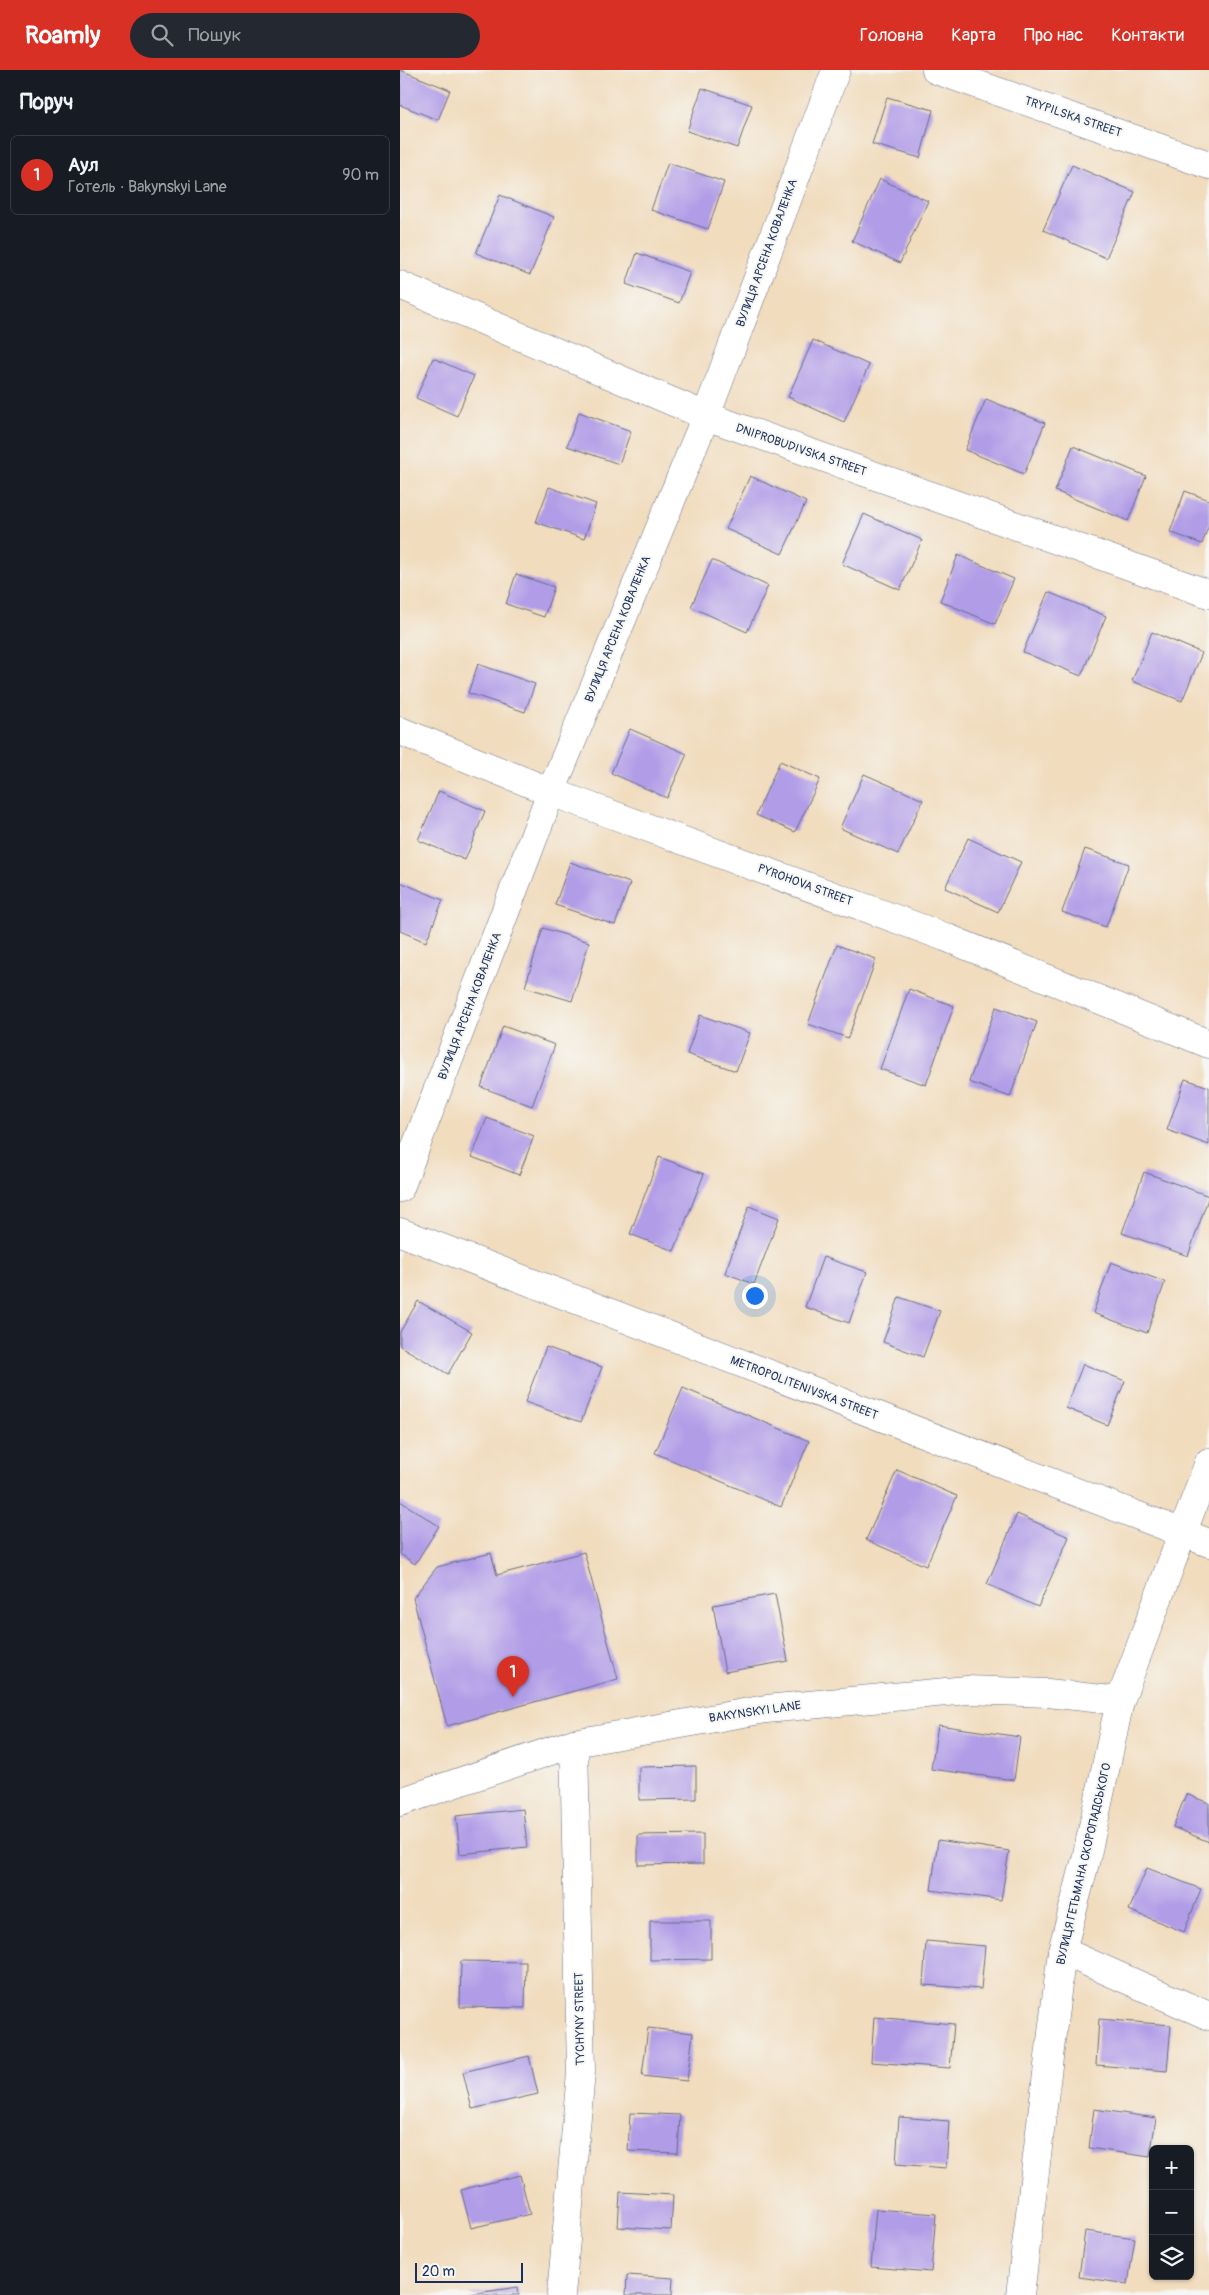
<!DOCTYPE html>
<html lang="uk">
<meta charset="utf-8">
<style>
:root{--surface:#171b24;--page:#242831;--text:#f1f3f6;--muted:#9ea1a6;--line:#363941;--accent:#d93025}
body{margin:0;font-family:Pangolin,sans-serif;background:var(--page);color:var(--text)}
.controls{position:absolute;right:15px;bottom:15px;display:grid;overflow:hidden;border-radius:8px;box-shadow:0 1px 4px #0004}
.controls button{width:45px;height:45px;display:grid;place-items:center;padding:0;border:0;border-bottom:1px solid var(--line);background:var(--surface);color:var(--text);font:25px sans-serif}
.scale{position:absolute;left:15px;bottom:12px;width:108px;box-sizing:border-box;padding-left:5px;border:2px solid #1b2f5e;border-top:0;font-size:14px;line-height:18px;white-space:nowrap;color:#1b2f5e;-webkit-text-stroke:4px #f6f6f2;paint-order:stroke}
.you{position:absolute;left:354px;top:1225px;width:18px;height:18px;margin:-12px;border:4px solid #fff;border-radius:50%;background:#1a73e8;box-shadow:0 0 0 8px #1a73e833}
.badge{display:grid;place-items:center;width:32px;height:32px;border-radius:50%;background:var(--accent);color:#fff;font-size:16px;font-weight:700}
.pin{position:absolute;translate:-50% -41px;filter:drop-shadow(0 1px 2px #0008)}
.pin::after{content:'';position:absolute;top:26px;width:18px;height:15px;background:inherit;clip-path:polygon(0 0,100% 0,50% 100%)}
.list{margin:0;padding:0;list-style:none}
h2{display:flex;justify-content:space-between;align-items:center;height:65px;margin:0;padding:0 20px;font-size:21px}
h2 small{font-size:16px;font-weight:400;color:var(--muted)}
.list li{display:grid;grid-template-columns:32px 1fr auto;gap:15px;align-items:center;box-sizing:border-box;height:80px;margin:0 10px 10px;padding:0 10px;border:1px solid var(--line);border-radius:8px}
.list b{display:block;font-size:19px;white-space:nowrap}
.list p{margin:0;font-size:16px;white-space:nowrap;color:var(--muted)}
.list em{font-size:16px;font-style:normal;color:var(--muted)}
.icon{flex:none;width:28px;height:28px;fill:none;stroke:currentColor;stroke-width:2;stroke-linecap:round;stroke-linejoin:round}
.map{position:relative;flex:none;width:809px;height:2225px;overflow:hidden}
header{display:flex;align-items:center;gap:30px;box-sizing:border-box;height:70px;padding:0 25px;background:var(--accent);color:#fff}
header strong{font-size:24px}
nav{display:flex;gap:28px;margin-inline-start:auto;font-size:18px}
.search{width:350px;height:45px;background:var(--page);display:flex;align-items:center;gap:12px;box-sizing:border-box;padding:0 18px;border-radius:28px;color:var(--muted);font-size:19px}
main{display:flex}
aside{flex:1;background:var(--surface)}
.map>svg:first-child{display:block}
.building{fill:#b19ce7}
.lines{fill:none;stroke-linecap:round;stroke-linejoin:round}
.minor-casing{stroke:#666c7f;stroke-width:29}
.minor{stroke:#fff;stroke-width:28}
.labels{text-anchor:middle;dominant-baseline:central;stroke-width:4;stroke-linejoin:round;paint-order:stroke}
.street-label{font-size:12px;fill:#1b2f5e;stroke:#f6f6f2}
</style>
<header>
<strong>Roamly</strong>
<div class="search"><svg class="icon" aria-label="search" viewBox="0 0 24 24"><circle cx="10" cy="10" r="6"/><path d="M15 15l6 6"/></svg>Пошук</div>
<nav><a>Головна</a><a>Карта</a><a>Про нас</a><a>Контакти</a></nav>
</header>
<main>
<aside>
<h2>Поруч<small></small></h2>
<ul class="list">
<li><span class="badge">1</span><div><b>Аул</b><p>Готель · Bakynskyi Lane</p></div><em>90 m</em></li>
</ul>
</aside>
<div class="map">
<svg width="809" height="2225" viewBox="0 0 809 2225">
<rect width="100%" height="100%" fill="#f6f6f2"/>
<filter id="ink" filterUnits="userSpaceOnUse"><feTurbulence type="fractalNoise" baseFrequency=".02" numOctaves="2"/><feDisplacementMap in="SourceGraphic" scale="10" xChannelSelector="R" yChannelSelector="G"/><feConvolveMatrix kernelMatrix="1 2 1 2 8 2 1 2 1" color-interpolation-filters="sRGB"/></filter>
<filter id="wash" filterUnits="userSpaceOnUse"><feTurbulence type="fractalNoise" baseFrequency=".0096" numOctaves="4" result="noise"/><feDisplacementMap in="SourceGraphic" scale="20" xChannelSelector="R" yChannelSelector="G"/><feGaussianBlur stdDeviation="1.12" result="paint"/><feColorMatrix in="noise" values="0 0 0 0 0 0 0 0 0 0 0 0 0 0 0 0 0 1.4 0 .05"/><feComposite in="paint" operator="in"/></filter>
<g filter="url(#wash)">
<rect width="100%" height="100%" fill="#f1dcbd"/>
<g id="blocks">
<g class="building">
<polygon points="0,0 50,20 38,50 0,35"/>
<polygon points="302,18 352,35 337,78 287,61"/>
<polygon points="487,27 533,40 520,88 472,74"/>
<polygon points="268,93 324,112 308,159 251,140"/>
<polygon points="672,95 735,122 706,188 643,160"/>
<polygon points="480,109 528,131 500,193 452,171"/>
<polygon points="100,125 154,147 130,205 76,183"/>
<polygon points="237,183 290,202 279,233 226,214"/>
<polygon points="413,270 469,295 444,352 388,327"/>
<polygon points="33,288 74,306 57,346 16,328"/>
<polygon points="586,329 645,353 624,404 565,380"/>
<polygon points="179,342 231,361 219,394 167,376"/>
<polygon points="673,376 746,406 728,451 655,421"/>
<polygon points="350,406 406,432 382,484 326,459"/>
<polygon points="149,417 196,434 184,469 136,452"/>
<polygon points="785,421 809,430 809,455 802,474 770,462"/>
<polygon points="464,444 522,470 500,520 442,494"/>
<polygon points="558,485 614,509 595,554 540,531"/>
<polygon points="312,490 368,516 347,562 291,537"/>
<polygon points="116,504 154,517 144,547 106,534"/>
<polygon points="648,522 706,546 681,606 623,582"/>
<polygon points="752,562 802,583 782,631 732,611"/>
<polygon points="78,594 135,614 125,642 68,623"/>
<polygon points="230,659 287,684 267,728 211,703"/>
<polygon points="380,691 420,709 395,762 356,745"/>
<polygon points="464,704 523,730 498,784 440,758"/>
<polygon points="39,721 85,741 65,790 18,770"/>
<polygon points="568,768 621,792 598,842 545,818"/>
<polygon points="685,779 729,794 706,857 662,842"/>
<polygon points="170,792 230,813 215,855 155,835"/>
<polygon points="0,812 43,830 26,872 0,861"/>
<polygon points="143,858 189,872 172,931 125,917"/>
<polygon points="437,875 476,889 448,968 408,954"/>
<polygon points="509,919 554,936 526,1015 480,999"/>
<polygon points="596,937 637,952 610,1027 569,1012"/>
<polygon points="300,945 350,963 336,1001 287,984"/>
<polygon points="103,956 155,975 132,1036 81,1017"/>
<polygon points="785,1009 809,1017 809,1075 767,1060"/>
<polygon points="87,1048 134,1066 119,1105 72,1087"/>
<polygon points="259,1087 304,1104 274,1181 230,1164"/>
<polygon points="744,1102 809,1126 788,1186 722,1163"/>
<polygon points="349,1136 379,1148 354,1214 325,1203"/>
<polygon points="423,1187 467,1202 449,1253 405,1237"/>
<polygon points="711,1192 765,1212 747,1263 693,1243"/>
<polygon points="499,1227 540,1241 523,1287 483,1272"/>
<polygon points="18,1231 72,1262 48,1304 0,1276 0,1262"/>
<polygon points="146,1277 202,1297 181,1352 125,1332"/>
<polygon points="683,1294 725,1311 707,1355 666,1338"/>
<polygon points="283,1318 409,1371 381,1437 255,1383"/>
<polygon points="497,1400 557,1426 526,1496 466,1470"/>
<polygon points="0,1431 39,1456 15,1494 0,1484"/>
<polygon points="617,1444 669,1467 638,1537 587,1514"/>
<polygon points="184,1482 218,1609 47,1656 13,1528 37,1497 91,1483 97,1505"/>
<polygon points="375,1524 388,1591 325,1602 313,1535"/>
<polygon points="538,1655 620,1667 614,1710 531,1699"/>
<polygon points="296,1696 296,1729 239,1730 239,1697"/>
<polygon points="786,1724 809,1733 809,1772 773,1757"/>
<polygon points="123,1739 127,1777 60,1784 56,1746"/>
<polygon points="303,1764 303,1794 238,1795 238,1765"/>
<polygon points="538,1770 609,1781 601,1830 531,1820"/>
<polygon points="747,1798 801,1819 784,1862 729,1840"/>
<polygon points="250,1851 311,1851 311,1889 250,1890"/>
<polygon points="526,1871 585,1876 581,1919 523,1915"/>
<polygon points="61,1891 126,1892 125,1938 60,1937"/>
<polygon points="474,1947 554,1954 550,1998 471,1992"/>
<polygon points="699,1949 771,1955 767,2001 696,1995"/>
<polygon points="248,1958 293,1963 287,2011 242,2006"/>
<polygon points="129,1986 138,2024 72,2039 63,2002"/>
<polygon points="694,2039 756,2048 750,2087 689,2078"/>
<polygon points="230,2043 280,2045 278,2083 228,2081"/>
<polygon points="499,2047 549,2051 546,2098 496,2094"/>
<polygon points="120,2105 130,2144 71,2158 61,2120"/>
<polygon points="220,2122 273,2125 271,2160 218,2157"/>
<polygon points="476,2139 536,2144 531,2202 471,2197"/>
<polygon points="685,2161 735,2168 728,2214 679,2207"/>
<polygon points="227,2205 273,2208 272,2225 226,2225"/>
<polygon points="118,2217 119,2225 70,2225 70,2224"/>
</g>
</g>
</g>
<g filter="url(#ink)">
<use href="#blocks" fill-opacity="0" stroke="#666c7f" stroke-width="1"/>
<g class="lines">
<g class="minor-casing">
<g id="minor">
<polyline points="536,0 809,95"/>
<polyline points="0,215 306,346 809,524"/>
<polyline points="0,661 151,722 545,867 809,974"/>
<polyline points="0,1118 151,722 306,346 436,0"/>
<polyline points="0,1162 809,1473"/>
<polyline points="0,1732 174,1673 366,1639 567,1620 648,1623 720,1631"/>
<polyline points="662,1881 809,1946"/>
<polyline points="161,2225 181,2002 174,1673"/>
<polyline points="620,2225 662,1881 686,1789 720,1631 809,1392"/>
</g>
</g>
<use href="#minor" class="minor"/>
</g>
</g>
<g class="labels">
<g class="street-label">
<text transform="translate(673 47) rotate(19)">TRYPILSKA STREET</text>
<text transform="translate(367 183) rotate(-70)">ВУЛИЦЯ АРСЕНА КОВАЛЕНКА</text>
<text transform="translate(401 380) rotate(19)">DNIPROBUDIVSKA STREET</text>
<text transform="translate(218 559) rotate(-68)">ВУЛИЦЯ АРСЕНА КОВАЛЕНКА</text>
<text transform="translate(405 815) rotate(20)">PYROHOVA STREET</text>
<text transform="translate(70 936) rotate(-69)">ВУЛИЦЯ АРСЕНА КОВАЛЕНКА</text>
<text transform="translate(404 1318) rotate(21)">METROPOLITENIVSKA STREET</text>
<text transform="translate(355 1642) rotate(-8)">BAKYNSKYI LANE</text>
<text transform="translate(684 1794) rotate(-77)">ВУЛИЦЯ ГЕТЬМАНА СКОРОПАДСЬКОГО</text>
<text transform="translate(180 1949) rotate(-91)">TYCHYNY STREET</text>
</g>
</g>
</svg>
<div class="controls">
<button>+</button>
<button>−</button>
<button><svg class="icon" aria-label="layers" viewBox="0 0 24 24"><path d="M12 4l9 5-9 5-9-5zM3 14l9 5 9-5"/></svg></button>
</div>
<div class="scale">20 m</div>
<div class="you"></div>
<div class="pin badge" style="left:113px;top:1627px">1</div>
</div>
</main>
